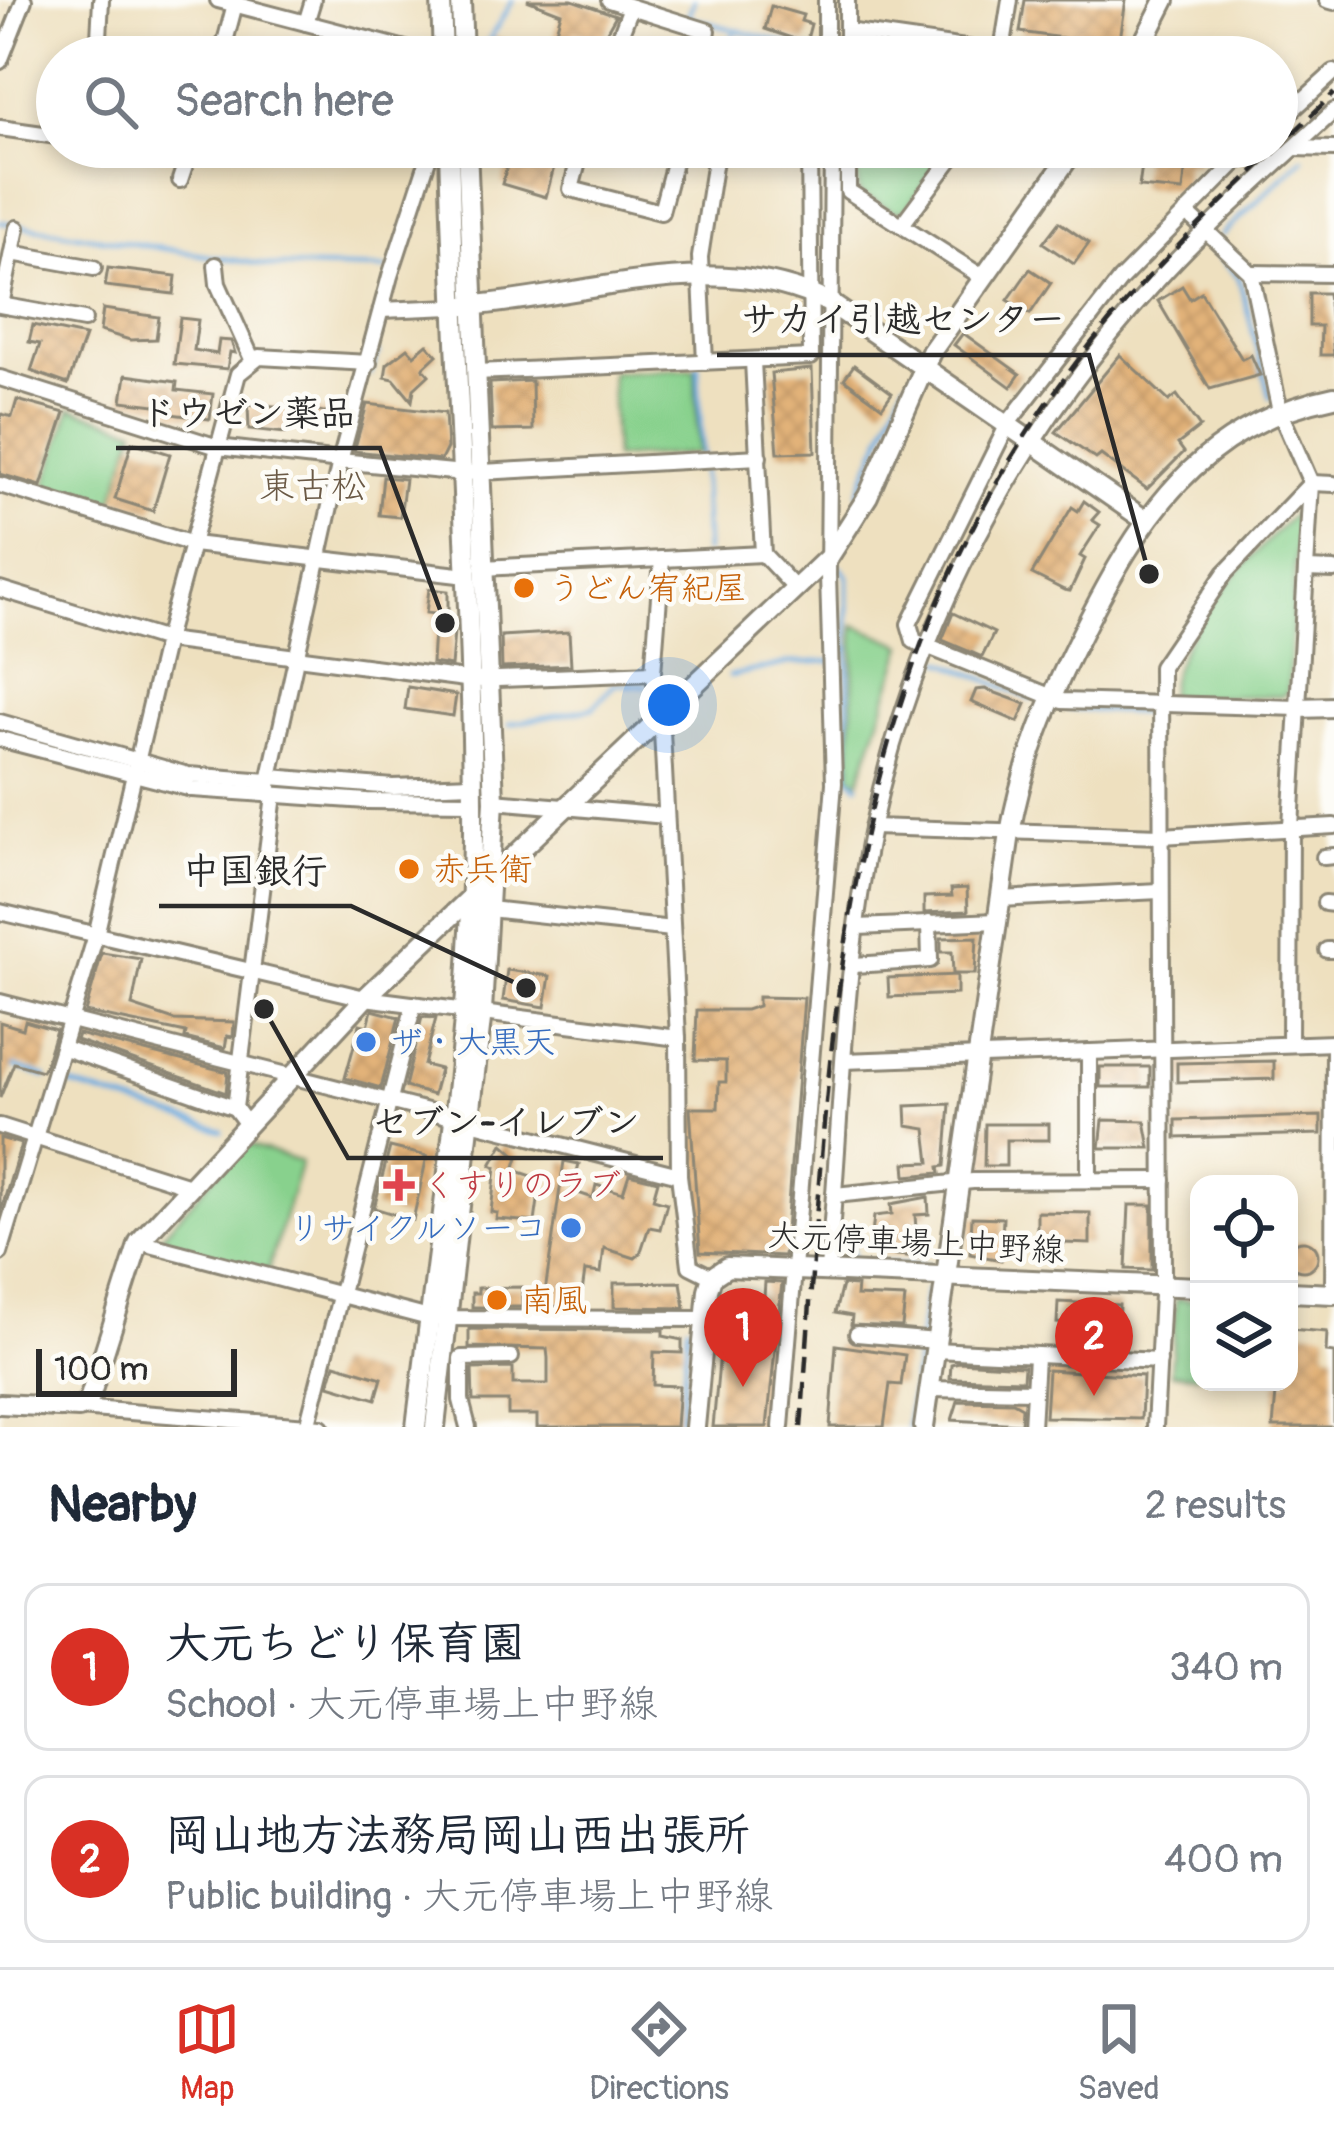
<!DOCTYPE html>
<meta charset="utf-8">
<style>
:root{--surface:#fff;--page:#f6f6f7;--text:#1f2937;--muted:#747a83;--line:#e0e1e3;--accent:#d93025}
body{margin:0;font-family:Pangolin,"Klee One",sans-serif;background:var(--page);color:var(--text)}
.controls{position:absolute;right:36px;bottom:36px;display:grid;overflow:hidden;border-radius:24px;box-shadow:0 6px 18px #0003}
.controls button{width:108px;height:108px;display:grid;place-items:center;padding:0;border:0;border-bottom:3px solid var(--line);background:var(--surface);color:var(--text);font:60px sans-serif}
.scale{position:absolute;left:36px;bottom:30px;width:201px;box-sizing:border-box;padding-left:12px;border:6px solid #2b2b2b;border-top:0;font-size:33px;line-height:42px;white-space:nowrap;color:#2b2b2b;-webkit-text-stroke:9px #fdfcf7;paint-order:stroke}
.you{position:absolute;left:669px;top:705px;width:42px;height:42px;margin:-30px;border:9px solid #fff;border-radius:50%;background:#1a73e8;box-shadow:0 0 0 18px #1a73e833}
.badge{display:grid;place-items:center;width:78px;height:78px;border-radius:50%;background:var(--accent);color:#fff;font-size:39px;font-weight:700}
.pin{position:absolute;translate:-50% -99px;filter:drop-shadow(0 3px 6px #0008)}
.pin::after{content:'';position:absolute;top:63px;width:42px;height:36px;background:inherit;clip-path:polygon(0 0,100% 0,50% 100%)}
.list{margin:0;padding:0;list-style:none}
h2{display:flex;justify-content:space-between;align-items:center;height:156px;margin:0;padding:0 48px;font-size:51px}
h2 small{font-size:39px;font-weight:400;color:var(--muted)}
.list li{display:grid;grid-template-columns:78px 1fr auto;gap:36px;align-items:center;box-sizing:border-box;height:168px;margin:0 24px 24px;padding:0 24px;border:3px solid var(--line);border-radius:24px}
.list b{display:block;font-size:45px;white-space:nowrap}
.list p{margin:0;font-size:39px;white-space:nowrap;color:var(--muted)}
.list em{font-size:39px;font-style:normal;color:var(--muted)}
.icon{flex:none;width:66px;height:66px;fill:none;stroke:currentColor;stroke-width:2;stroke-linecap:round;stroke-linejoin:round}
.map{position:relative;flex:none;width:1334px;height:1427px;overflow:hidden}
.search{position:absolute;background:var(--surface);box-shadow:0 6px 18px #0003;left:36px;right:36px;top:36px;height:132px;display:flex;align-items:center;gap:30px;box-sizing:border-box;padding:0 42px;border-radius:66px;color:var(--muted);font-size:45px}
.sheet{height:540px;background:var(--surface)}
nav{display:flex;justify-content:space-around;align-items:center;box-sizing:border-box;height:168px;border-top:3px solid var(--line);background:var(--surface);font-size:33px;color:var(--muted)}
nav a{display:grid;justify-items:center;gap:6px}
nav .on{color:var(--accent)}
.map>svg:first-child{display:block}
.green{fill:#88d18d;stroke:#5a7e5c;stroke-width:3}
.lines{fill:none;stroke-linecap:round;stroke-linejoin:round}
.stream{stroke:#6cace0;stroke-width:4.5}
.building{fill:url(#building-cross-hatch)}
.street-casing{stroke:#8c8675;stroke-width:20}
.secondary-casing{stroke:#8c8675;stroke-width:24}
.street{stroke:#fff;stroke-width:14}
.secondary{stroke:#fff;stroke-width:18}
.rail{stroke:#2b2b2b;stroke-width:4.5;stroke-dasharray:18 9;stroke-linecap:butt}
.food-dot{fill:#e8710a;stroke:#fdfcf7;stroke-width:4.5}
.shop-dot{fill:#3f7fe0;stroke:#fdfcf7;stroke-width:4.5}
.health-dot{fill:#e0444e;stroke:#fdfcf7;stroke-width:4.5}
.labels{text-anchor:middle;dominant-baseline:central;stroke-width:9;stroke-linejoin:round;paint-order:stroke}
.food-label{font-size:33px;fill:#c56008;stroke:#fdfcf7;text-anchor:start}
.shop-label{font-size:33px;fill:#366cbe;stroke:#fdfcf7;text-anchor:start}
.health-label{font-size:33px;fill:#be3a42;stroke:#fdfcf7;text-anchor:start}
.street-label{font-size:33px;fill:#2b2b2b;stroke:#fdfcf7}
.neighbourhood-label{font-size:36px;fill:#6b5a46;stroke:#fdfcf7}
.leader{fill:none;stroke:#2b2b2b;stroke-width:4.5}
.callout-dot{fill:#2b2b2b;stroke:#fdfcf7;stroke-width:4.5}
.callout-label{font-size:36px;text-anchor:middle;font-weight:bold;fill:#2b2b2b;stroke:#fdfcf7;stroke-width:9;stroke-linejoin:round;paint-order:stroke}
</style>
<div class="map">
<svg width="1334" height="1427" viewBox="0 0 1334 1427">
<defs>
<pattern id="building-cross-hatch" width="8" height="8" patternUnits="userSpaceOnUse" patternTransform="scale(3)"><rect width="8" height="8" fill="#e2b279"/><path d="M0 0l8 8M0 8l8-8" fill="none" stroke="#c29969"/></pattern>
</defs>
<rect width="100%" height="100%" fill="#fdfcf7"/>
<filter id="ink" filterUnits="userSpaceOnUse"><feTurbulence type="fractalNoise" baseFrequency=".00833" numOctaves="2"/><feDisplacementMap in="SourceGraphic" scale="24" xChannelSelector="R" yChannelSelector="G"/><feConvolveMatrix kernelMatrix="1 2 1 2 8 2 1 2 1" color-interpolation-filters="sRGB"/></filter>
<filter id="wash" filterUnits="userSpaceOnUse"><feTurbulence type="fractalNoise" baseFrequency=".004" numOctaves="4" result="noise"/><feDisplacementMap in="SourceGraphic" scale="48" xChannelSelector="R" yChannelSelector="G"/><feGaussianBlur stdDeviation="2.7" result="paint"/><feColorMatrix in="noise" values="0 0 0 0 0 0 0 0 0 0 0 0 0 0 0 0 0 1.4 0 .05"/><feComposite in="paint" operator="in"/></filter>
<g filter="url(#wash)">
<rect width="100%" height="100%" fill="#eee0bf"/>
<g class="green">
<polygon points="854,147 950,147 905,210 896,212 859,192"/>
<polygon points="695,369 698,453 614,458 611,372"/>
<polygon points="71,408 136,429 109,513 44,492"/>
<path d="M1298,509L1288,691L1282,696L1168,697C1174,630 1253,556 1298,509Z"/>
<polygon points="854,625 904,645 859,782 851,776"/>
<polygon points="244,1143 301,1162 268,1271 156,1242"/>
<polygon points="1176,1299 1199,1301 1199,1375 1171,1373"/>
</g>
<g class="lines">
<g class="stream">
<polyline points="694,0 688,17 820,53"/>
<polyline points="854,0 855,21"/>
<polyline points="1148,14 1154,0"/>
<polyline points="854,44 855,57"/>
<polyline points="479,57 513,0"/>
<polyline points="729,57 734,33"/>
<polyline points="1330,134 1334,131"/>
<polyline points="0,222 271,266 386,269"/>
<polyline points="1222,235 1303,158"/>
<polyline points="696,239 709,156"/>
<polyline points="1212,248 1239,278 1270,398"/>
<polyline points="400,270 436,164"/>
<polyline points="698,365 706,552"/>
<polyline points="370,374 378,353"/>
<polyline points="1282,433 1301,480"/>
<polyline points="858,493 905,382"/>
<polyline points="840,567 848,576 848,776 858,785"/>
<polyline points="942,661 1031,699"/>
<polyline points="730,676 788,663 838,661 842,649 849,648"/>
<polyline points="1068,709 1147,713"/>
<polyline points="509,724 593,708 615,684 645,686"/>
<polyline points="0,730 105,758"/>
<polyline points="271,785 385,793"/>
<polyline points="397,793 457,793"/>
<polyline points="0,1062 46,1077"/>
<polyline points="62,1082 222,1131"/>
<polyline points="847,1228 854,1261 928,1266"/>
<polyline points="680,1427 688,1325"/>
<polyline points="907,1427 926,1290"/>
</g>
</g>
<g id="blocks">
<g class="building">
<polygon points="527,0 572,0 616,15 603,38 574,32 568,57 485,57 496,37 550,52 561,13"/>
<polygon points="1025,0 1126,0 1119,46 1020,32"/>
<polygon points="771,6 803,15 801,21 811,24 806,43 765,29"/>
<polygon points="1118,147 1197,147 1196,165 1186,163 1183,191 1139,187 1143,158"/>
<polygon points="511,151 555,163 546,197 502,184"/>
<polygon points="1059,222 1089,243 1074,264 1043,243"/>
<polygon points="108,268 176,276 174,294 105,286"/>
<polygon points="1030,269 1051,283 1030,314 1008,300"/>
<polygon points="1182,286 1190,299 1201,292 1242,359 1251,355 1260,375 1210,389 1158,301"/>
<polygon points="1309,293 1328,293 1334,355 1320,355 1321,326 1309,326"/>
<polygon points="103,309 159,317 156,339 130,340 100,331"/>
<polygon points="180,318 198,320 194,350 217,354 219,340 231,341 235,353 230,352 227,369 174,364"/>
<polygon points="33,325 85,336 68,384 31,371 40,344 29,342"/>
<polygon points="963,333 1020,374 1011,387 954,345"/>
<polygon points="427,344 437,355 423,368 429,375 414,389 412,401 394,379 385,377 387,364 408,348 414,355"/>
<polygon points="1120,355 1169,401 1177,395 1200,427 1178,444 1184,452 1147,489 1101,455 1096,459 1056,432"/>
<polygon points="854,365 892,393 882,407 844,379"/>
<polygon points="812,369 815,452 778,453 771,373"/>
<polygon points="126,375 177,382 176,390 213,394 210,419 171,414 172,407 122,401"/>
<polygon points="532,381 533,430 492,431 490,383"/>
<polygon points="17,400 65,413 41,486 0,474 0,420 2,414 12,417"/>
<polygon points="248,404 300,408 341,415 337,429 287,425 286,433 249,429"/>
<polygon points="367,404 445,413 447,448 441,460 354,451"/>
<polygon points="132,442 170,454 153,511 115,499"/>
<polygon points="383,477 405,479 400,517 379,515"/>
<polygon points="1084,501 1099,512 1092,520 1100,525 1080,556 1085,559 1070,591 1064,590 1032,574 1072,507 1078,511"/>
<polygon points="429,589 448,591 448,619 455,621 451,666 432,663 435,614 426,613"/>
<polygon points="953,613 994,633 982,657 942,640"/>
<polygon points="569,632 571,665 502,668 501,636"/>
<polygon points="408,687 456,695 453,716 405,709"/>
<polygon points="985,689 1026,704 1018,722 971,702 976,690"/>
<polygon points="967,888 968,911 924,913 924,897 952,896 951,889"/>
<polygon points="977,937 975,974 953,974 952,952 941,952 941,938"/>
<polygon points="102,953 141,959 132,1006 174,1020 234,1022 233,1037 227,1036 225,1048 185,1038 186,1033 85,1012"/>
<polygon points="507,970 550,976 545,1007 503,1000"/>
<polygon points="957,975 957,994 889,997 888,978"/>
<polygon points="758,997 804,998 784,1256 700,1252 690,1108 718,1108 719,1082 726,1082 726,1061 695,1060 697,1010 746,1010 758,1006"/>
<polygon points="372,1010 399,1017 381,1088 345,1078 360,1024 368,1026"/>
<polygon points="422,1017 436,1018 424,1065 440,1069 433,1095 405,1087"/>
<polygon points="25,1021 56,1030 45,1065 42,1071 14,1063 0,1098 0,1022 23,1029"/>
<polygon points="78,1034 228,1072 226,1093 76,1040"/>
<polygon points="1274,1061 1274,1079 1177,1082 1177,1063"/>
<rect x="1100" y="1067" width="50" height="20"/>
<polygon points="950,1104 945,1166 939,1167 940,1173 906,1176 905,1163 930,1162 926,1129 907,1126 906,1106"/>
<polygon points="1321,1116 1321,1134 1176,1138 1176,1120"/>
<polygon points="1103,1120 1145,1121 1150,1148 1100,1148"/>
<polygon points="985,1124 1049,1124 1049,1140 1006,1140 1006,1166 984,1166"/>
<polygon points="0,1138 21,1144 0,1214"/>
<polygon points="503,1144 518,1157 514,1170 541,1179 535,1222 496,1219 497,1213 491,1212 496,1167 491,1165"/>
<polygon points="390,1147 427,1156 413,1220 374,1208"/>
<polygon points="564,1161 579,1164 572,1191 593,1198 596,1185 623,1193 629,1174 658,1181 653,1199 667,1203 660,1229 649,1227 640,1254 635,1258 604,1248 601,1273 585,1271 580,1307 543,1306"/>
<polygon points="928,1197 929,1214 915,1215 918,1257 877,1253 876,1243 871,1243 874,1216 892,1214 891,1204"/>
<polygon points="1129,1205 1152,1205 1152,1270 1126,1269"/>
<polygon points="1037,1212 1090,1213 1090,1244 1037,1242"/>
<polygon points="972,1217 1003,1218 1001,1260 970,1254"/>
<circle cx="1303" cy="1256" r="15"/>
<polygon points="681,1282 685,1308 614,1307 614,1283"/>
<polygon points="765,1282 782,1283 767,1427 713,1427 723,1320 752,1321 755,1296 764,1297"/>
<polygon points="842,1285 857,1286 856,1296 905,1298 902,1327 851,1325 852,1316 835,1313"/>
<polygon points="522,1287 522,1307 472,1307 472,1293 478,1293 478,1288"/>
<polygon points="1058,1302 1119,1305 1118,1328 1057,1323"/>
<polygon points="469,1329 663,1330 663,1336 682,1340 682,1353 654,1352 653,1385 679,1386 676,1427 537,1427 537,1415 508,1415 508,1401 473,1401 472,1369 513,1368 513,1384 548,1384 548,1358 547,1349 469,1347"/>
<polygon points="1289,1329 1327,1332 1326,1352 1334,1353 1334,1427 1273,1427 1277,1382 1289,1382"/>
<polygon points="836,1345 905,1355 901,1385 890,1384 884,1427 830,1427"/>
<polygon points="959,1362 1024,1366 1023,1380 950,1378 951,1364"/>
<polygon points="335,1364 382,1378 376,1399 329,1385"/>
<polygon points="1048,1370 1143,1376 1141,1419 1045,1417"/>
<polygon points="958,1401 1013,1402 1022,1407 1021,1424 952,1420"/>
</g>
</g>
</g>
<g filter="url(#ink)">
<use href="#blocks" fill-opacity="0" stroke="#8c8675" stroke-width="3"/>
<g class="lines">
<g class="street-casing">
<g id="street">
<polyline points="218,0 436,57"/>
<polyline points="609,0 708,31 701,57"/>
<polyline points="826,0 826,57"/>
<polyline points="847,0 847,57"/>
<polyline points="1327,0 1334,2"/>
<polyline points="306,23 313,0"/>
<polyline points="847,31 1028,57"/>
<polyline points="98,57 101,0"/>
<polyline points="221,57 235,4"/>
<polyline points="612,57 631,7"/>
<polyline points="1001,57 1010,0"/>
<polyline points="0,61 24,0"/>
<polyline points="1277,124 1334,72"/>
<polyline points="0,128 57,136"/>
<polyline points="582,147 571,189 661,212 678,147"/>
<polyline points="848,147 848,191 984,278"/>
<polyline points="1251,147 1120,280 1009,422 909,624 914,641 1062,701 1298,708"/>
<polyline points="1294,148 1334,149"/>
<polyline points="180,180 191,147"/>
<polyline points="1186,212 1251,273 1280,412 1311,483 1291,827 1290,1043"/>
<polyline points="903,223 960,147"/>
<polyline points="12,253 94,268"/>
<polyline points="216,265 218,284 252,359"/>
<polyline points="1251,273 1334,274"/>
<polyline points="0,305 84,320"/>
<polyline points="1,305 17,228"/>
<polyline points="381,310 453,307"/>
<polyline points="753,361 763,554 796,589"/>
<polyline points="705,362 700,257 717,147"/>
<polyline points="476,372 811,357 809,147"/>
<polyline points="0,378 218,447 340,461 463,473 759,457"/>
<polyline points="0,485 193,544 467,576"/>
<polyline points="662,559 653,673 661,712 678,1038 679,1175 690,1266 712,1277"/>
<polyline points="482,568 763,554"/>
<polyline points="1306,569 1334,570"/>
<polyline points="0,589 166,640 473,680 653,673"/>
<polyline points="0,722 188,775 269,781"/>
<polyline points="0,739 192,789 367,801 473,802"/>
<polyline points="271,777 393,787 472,784"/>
<polyline points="270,795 269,781 340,461 390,276 432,147"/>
<polyline points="494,801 666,816"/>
<polyline points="872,827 1161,836 1334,826"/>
<polyline points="1324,857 1334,856"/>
<polyline points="1000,899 1160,891"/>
<polyline points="1325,903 1334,904"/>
<polyline points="480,908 672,929"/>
<polyline points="0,912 365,998 678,1038"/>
<polyline points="858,927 997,921"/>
<polyline points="1327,950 1334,950"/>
<polyline points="854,965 930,960 929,923"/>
<polyline points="0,1002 679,1175"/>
<polyline points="64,1048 235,1108"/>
<polyline points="1089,1052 1089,1179"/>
<polyline points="844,1061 1334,1043"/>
<polyline points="246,1123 235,1108 274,795"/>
<polyline points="0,1126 189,1186"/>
<polyline points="835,1195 973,1181 1163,1180"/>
<polyline points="139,1242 429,1318 704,1319"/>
<polyline points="0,1253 96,935 166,640 238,374 259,357 369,363"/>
<path d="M828,1268C842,1121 842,969 873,824C915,623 1019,433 1157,281C1211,221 1274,167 1334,111"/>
<polyline points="1333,1294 1334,1043"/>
<polyline points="857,1334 936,1341"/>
<polyline points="935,1350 1159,1361"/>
<polyline points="929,1389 1034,1391"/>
<polyline points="79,1408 321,1427"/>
<polyline points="307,1427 414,1004"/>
<polyline points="468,1427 461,1400 461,1358 511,1357"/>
<polyline points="781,1427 834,783 828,575 832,147"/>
<polyline points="1032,1427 1036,1357"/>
<polyline points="1155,1427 1163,1275 1161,667 1225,573 1311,483 1334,484"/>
</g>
</g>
<g class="secondary-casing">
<g id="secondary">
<polyline points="441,0 443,57"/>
<polyline points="461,0 463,57"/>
<polyline points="1136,57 1165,0"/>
<path d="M464,306C584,298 720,244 833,305L1145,520"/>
<polyline points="1298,708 1334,707"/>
<polyline points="1289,1292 1334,1294"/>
<polyline points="0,1404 79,1408 89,1400 139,1242 365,998 829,557 868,496 931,352 1076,147"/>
<path d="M416,1427C441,1220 475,1010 473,802C471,583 454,365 449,147"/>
<polyline points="435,1427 482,1011 494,801 467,147"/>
<polyline points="695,1427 708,1290 712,1277 727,1267 1199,1287"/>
<path d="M924,1427L1010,833C1023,760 1049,699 1082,633C1140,518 1198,425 1334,397"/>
</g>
</g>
<use href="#street" class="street"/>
<use href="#secondary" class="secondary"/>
<path class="rail" d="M801,1427C831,1038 832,680 1082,355C1156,260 1248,178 1334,93"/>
</g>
</g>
<g class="food-dot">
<circle cx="524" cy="588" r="12"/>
<circle cx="409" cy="869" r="12"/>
<circle cx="497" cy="1300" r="12"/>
</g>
<g class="shop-dot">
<circle cx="366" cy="1042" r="12"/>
<circle cx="571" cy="1228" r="12"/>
</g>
<path class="health-dot" d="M393 1167h12v12h12v12h-12v12h-12v-12h-12v-12h12z"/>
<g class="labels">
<g class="food-label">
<text x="548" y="588">うどん宥紀屋</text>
<text x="433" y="869">赤兵衛</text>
<text x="521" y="1300">南風</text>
</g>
<g class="shop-label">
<text x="390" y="1042">ザ・大黒天</text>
<text x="547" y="1228" text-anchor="end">リサイクルソーコ</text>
</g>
<g class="health-label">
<text x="423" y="1185">くすりのラブ</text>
</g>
<g class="street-label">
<text transform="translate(916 1243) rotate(3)">大元停車場上中野線</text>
</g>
<g class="neighbourhood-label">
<text x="313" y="486">東古松</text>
</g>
</g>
<path class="leader" d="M1149 574L1089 355H717M445 623L380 448H116M526 988L351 906H159M264 1009L348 1158H663"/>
<g class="callout-dot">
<circle cx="1149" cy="574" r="12"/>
<circle cx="445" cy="623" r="12"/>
<circle cx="526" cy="988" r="12"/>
<circle cx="264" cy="1009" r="12"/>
</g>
<g class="callout-label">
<text x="903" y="331">サカイ引越センター</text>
<text x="248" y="425">ドウゼン薬品</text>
<text x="255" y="883">中国銀行</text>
<text x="506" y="1134">セブン-イレブン</text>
</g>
</svg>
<div class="controls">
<button><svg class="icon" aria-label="locate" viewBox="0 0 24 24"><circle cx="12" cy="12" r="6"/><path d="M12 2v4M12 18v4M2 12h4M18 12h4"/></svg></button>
<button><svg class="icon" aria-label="layers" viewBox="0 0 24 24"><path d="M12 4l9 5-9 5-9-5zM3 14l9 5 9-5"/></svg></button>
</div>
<div class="scale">100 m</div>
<div class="you"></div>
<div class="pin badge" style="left:743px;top:1387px">1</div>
<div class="pin badge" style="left:1094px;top:1396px">2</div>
<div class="search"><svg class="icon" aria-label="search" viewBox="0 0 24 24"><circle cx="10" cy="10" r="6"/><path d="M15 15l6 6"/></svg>Search here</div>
</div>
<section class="sheet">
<h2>Nearby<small>2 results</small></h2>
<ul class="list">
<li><span class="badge">1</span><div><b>大元ちどり保育園</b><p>School · 大元停車場上中野線</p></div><em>340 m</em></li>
<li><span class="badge">2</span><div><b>岡山地方法務局岡山西出張所</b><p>Public building · 大元停車場上中野線</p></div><em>400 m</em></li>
</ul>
</section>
<nav>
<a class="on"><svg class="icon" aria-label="map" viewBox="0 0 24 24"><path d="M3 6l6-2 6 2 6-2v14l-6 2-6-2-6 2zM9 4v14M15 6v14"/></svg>Map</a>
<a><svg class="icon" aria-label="directions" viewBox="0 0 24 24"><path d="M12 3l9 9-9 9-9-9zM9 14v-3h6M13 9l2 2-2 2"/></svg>Directions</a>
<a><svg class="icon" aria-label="saved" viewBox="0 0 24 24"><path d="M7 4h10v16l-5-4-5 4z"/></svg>Saved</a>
</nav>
